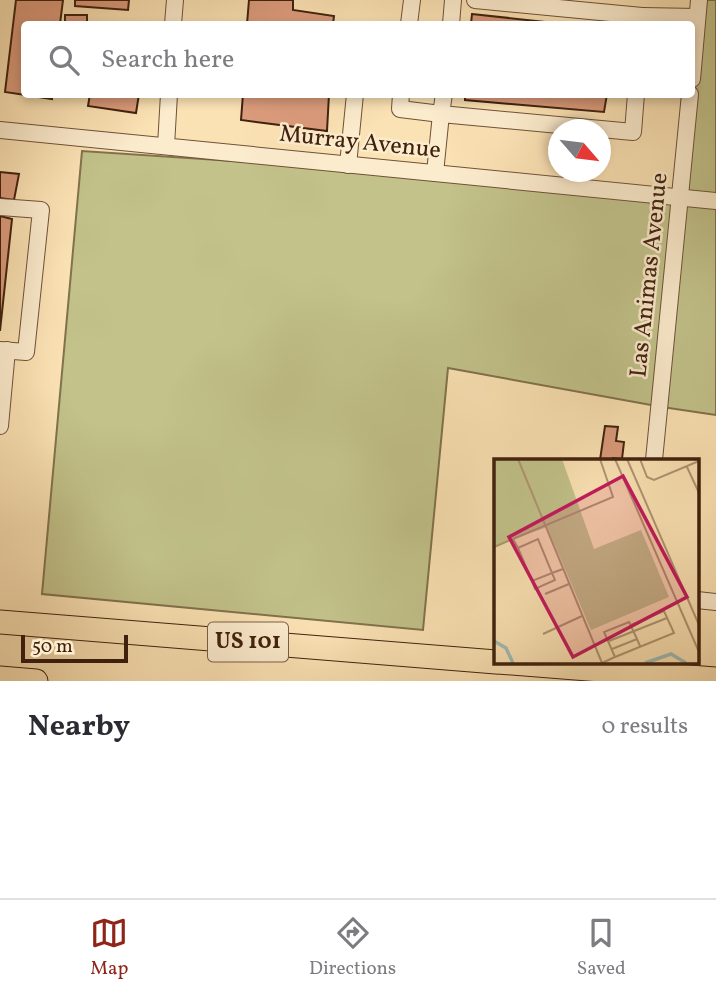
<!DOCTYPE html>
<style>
:root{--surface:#fff;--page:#f2f2f3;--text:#2b2b33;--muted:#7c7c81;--line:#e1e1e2;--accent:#8f2418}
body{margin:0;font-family:Vollkorn,serif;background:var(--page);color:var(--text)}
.compass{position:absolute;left:548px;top:119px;width:63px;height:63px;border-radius:50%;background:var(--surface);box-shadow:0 4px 10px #0003;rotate:118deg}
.scale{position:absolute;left:21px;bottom:18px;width:107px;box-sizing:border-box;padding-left:7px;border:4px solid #40210e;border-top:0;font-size:19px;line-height:24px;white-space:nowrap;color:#40210e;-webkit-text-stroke:5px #fcecce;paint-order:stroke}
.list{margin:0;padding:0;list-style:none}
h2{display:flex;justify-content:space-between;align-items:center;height:91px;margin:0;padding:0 28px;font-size:30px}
h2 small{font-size:23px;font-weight:400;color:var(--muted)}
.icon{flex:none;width:38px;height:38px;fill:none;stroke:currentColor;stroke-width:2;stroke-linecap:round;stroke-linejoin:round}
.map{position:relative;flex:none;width:716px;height:681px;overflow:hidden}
.search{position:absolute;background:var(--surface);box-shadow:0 4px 10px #0003;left:21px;right:21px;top:21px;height:77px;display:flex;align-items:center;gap:18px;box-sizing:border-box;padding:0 24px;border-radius:7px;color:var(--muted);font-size:26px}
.sheet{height:217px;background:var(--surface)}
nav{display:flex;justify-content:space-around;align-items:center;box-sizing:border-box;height:98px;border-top:2px solid var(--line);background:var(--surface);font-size:19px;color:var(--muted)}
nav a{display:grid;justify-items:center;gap:4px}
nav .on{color:var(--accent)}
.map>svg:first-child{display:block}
.green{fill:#c2c28a;stroke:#81724c;stroke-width:2}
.building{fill:#db9b7c;stroke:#40210e;stroke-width:2}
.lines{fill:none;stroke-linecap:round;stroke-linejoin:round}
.minor-casing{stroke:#6f5138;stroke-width:18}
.highway-casing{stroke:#40210e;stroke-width:25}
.minor{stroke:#fcecce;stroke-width:16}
.highway{stroke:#fbe2b4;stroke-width:23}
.labels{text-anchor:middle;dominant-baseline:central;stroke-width:5;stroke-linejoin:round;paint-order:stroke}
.shield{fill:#fcecce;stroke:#785e48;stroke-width:2}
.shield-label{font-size:23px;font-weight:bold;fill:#40210e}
.street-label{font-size:24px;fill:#40210e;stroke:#fcecce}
.inset-river{fill:none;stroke:#a1bcb6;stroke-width:3.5}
.inset-road{fill:none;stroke:#b09572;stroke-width:2}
.view{fill:#c2185b;fill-opacity:0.15;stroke:#c2185b;stroke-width:3.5}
.inset-edge{fill:none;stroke:#40210e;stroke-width:3.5}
</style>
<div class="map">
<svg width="716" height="681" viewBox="0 0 716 681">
<rect width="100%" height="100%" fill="#fbe2b4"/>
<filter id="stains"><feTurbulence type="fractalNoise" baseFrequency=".00286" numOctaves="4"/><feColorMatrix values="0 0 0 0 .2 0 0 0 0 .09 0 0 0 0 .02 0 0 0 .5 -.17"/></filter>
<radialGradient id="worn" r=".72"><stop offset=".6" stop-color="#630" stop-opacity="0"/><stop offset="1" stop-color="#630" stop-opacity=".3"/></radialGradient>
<polygon class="green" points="698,0 716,0 716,415 662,407 448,368 423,630 42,594 82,151 446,175 672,202 692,94"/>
<g class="building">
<polygon points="16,0 63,0 60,24 24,24 24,94 52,94 52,99 5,92"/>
<polygon points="75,0 129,0 128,10 75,6"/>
<polygon points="249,0 293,0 293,10 334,16 333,24 247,24"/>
<polygon points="472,14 564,24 471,24"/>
<rect x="65" y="15" width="22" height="9"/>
<polygon points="90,94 139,94 136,113 88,106"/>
<polygon points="243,94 329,94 327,131 241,120"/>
<polygon points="465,94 607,94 604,112 465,100"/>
<polygon points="0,172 19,174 14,200 0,198"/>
<polygon points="0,216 12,219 0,331"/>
<polygon points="605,426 618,427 616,441 624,442 622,459 613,458 613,460 600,460"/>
</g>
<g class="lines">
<g class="minor-casing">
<g id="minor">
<polyline points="475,0 642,16"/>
<polyline points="173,24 175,0"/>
<polyline points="409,24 412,0"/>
<polyline points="451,24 453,0"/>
<polyline points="641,24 642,16 697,17"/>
<polyline points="692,79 699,0"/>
<polyline points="401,94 400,109 441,114 444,94"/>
<polyline points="0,130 716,201"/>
<polyline points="166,146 169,94"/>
<polyline points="348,165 355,94"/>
<polyline points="435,173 441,114 633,132 636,94"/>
<polyline points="0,207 41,210 26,352 0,350"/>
<polyline points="0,426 7,350"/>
<polyline points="654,460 690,94"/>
<polyline points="697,600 716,602"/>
</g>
</g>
<g class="highway-casing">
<g id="highway">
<polyline points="0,622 496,662"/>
<polyline points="498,662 716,679"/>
<polyline points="0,678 36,681"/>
</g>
</g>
<use href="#minor" class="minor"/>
<use href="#highway" class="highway"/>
</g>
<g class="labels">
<rect class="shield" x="208" y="622.5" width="80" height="39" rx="5"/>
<g class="shield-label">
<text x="248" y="642">US 101</text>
</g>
<g class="street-label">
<text transform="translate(360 143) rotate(6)">Murray Avenue</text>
<text transform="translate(650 275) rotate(-84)">Las Animas Avenue</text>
</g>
</g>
<g transform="translate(494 459)">
<rect width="205" height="205" fill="#fbe2b4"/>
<path d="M0,0H68L100,90L147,71L175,138L97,171L53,68L0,87Z" fill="#c2c28a"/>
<path class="inset-river" d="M0,182L12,189L19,204M151,204L177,195L192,204"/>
<path class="inset-road" d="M24,0L108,204M121,0L205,193M133,0L205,166M146,0L153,18L160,21L205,2M193,8L205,34M19,80L24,89L44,80L58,114L69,110M0,88L119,38L106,0M24,89L38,122L58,114L61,121L41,130L38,122M51,135L75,125M49,175L88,157M115,182L173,159M118,190L143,180L146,187M121,198L180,174L170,152L137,166M108,204L121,198L110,173L135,163L143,180"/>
<path class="view" d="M129,17L193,138L79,198L15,78Z"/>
<rect width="205" height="205" class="inset-edge"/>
</g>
<rect width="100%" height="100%" filter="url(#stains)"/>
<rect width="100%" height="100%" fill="url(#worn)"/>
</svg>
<svg class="compass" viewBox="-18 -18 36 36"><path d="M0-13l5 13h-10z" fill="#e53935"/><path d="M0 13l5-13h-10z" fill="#7c7c81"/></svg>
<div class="scale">50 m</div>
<div class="search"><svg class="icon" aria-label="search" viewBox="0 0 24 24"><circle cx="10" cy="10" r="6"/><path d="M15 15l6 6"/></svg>Search here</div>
</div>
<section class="sheet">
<h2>Nearby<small>0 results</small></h2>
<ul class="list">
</ul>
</section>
<nav>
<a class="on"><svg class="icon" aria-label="map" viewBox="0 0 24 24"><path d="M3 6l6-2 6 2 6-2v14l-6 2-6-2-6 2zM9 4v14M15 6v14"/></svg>Map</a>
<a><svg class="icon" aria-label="directions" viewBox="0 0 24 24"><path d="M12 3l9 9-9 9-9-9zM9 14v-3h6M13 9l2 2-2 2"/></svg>Directions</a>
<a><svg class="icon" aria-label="saved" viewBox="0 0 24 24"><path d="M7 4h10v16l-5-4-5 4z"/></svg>Saved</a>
</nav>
